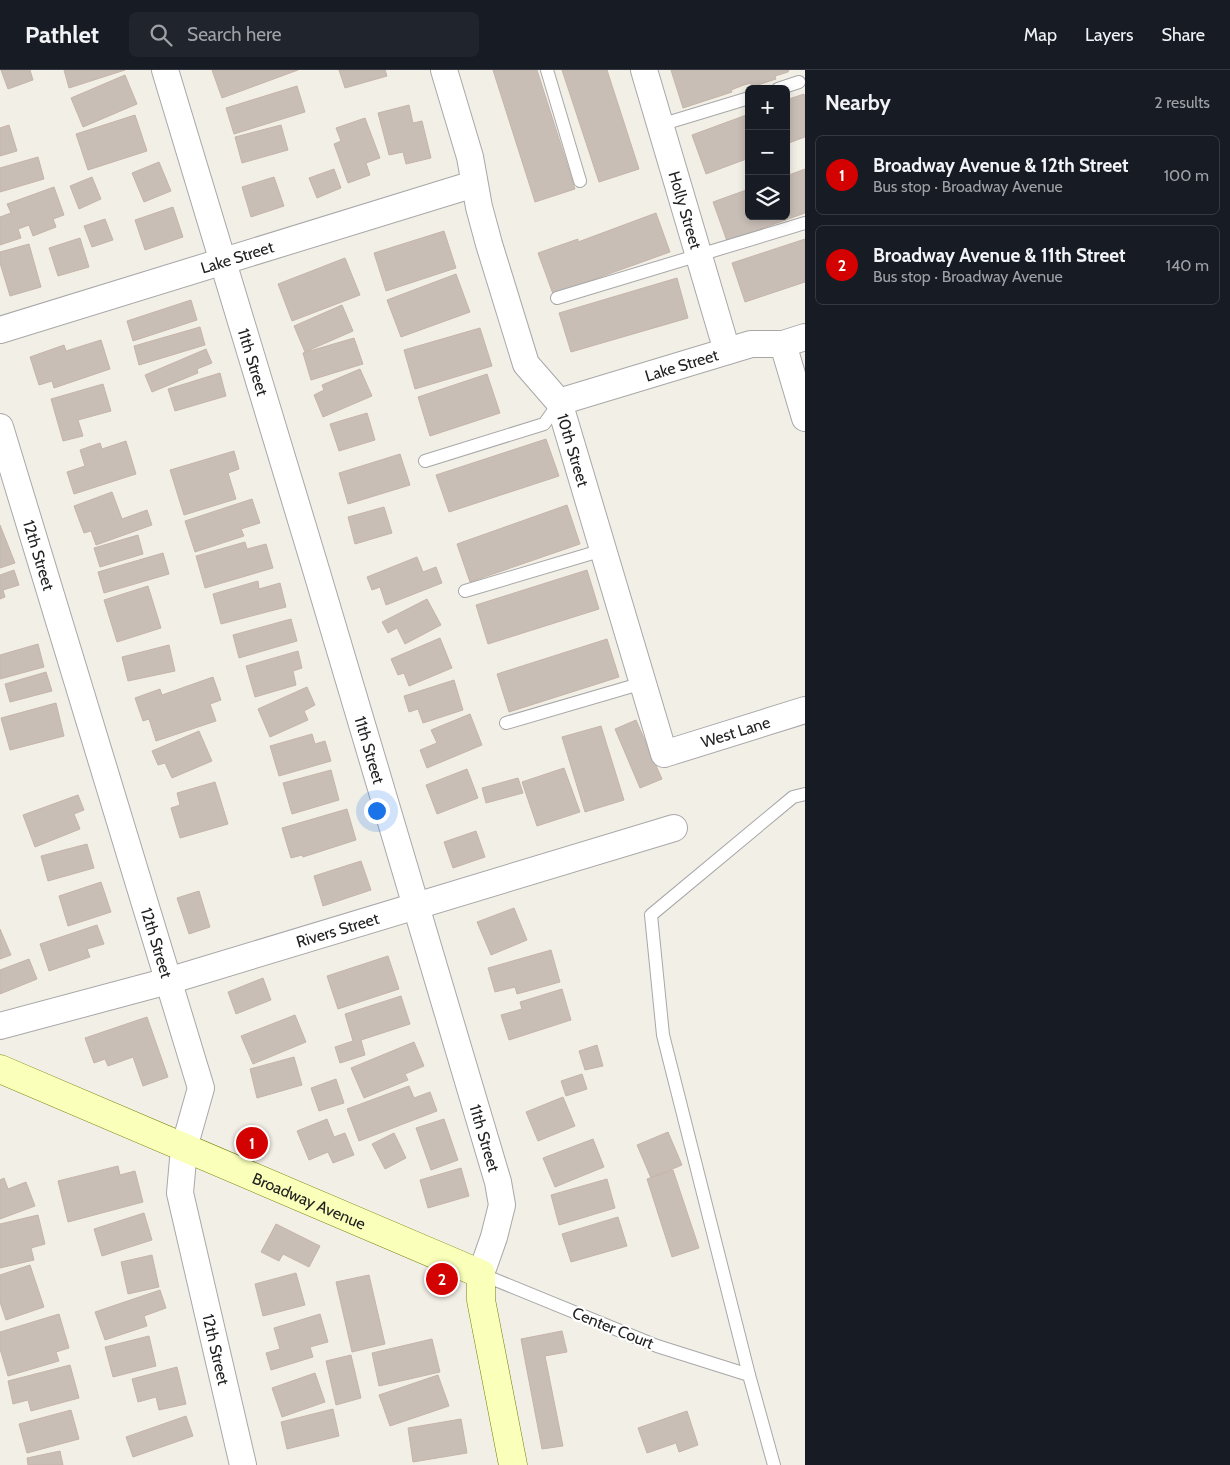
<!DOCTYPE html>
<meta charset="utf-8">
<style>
:root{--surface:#171b24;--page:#20242c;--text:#f1f3f6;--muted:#9ea1a6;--line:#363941;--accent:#d30200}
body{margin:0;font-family:Cabin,sans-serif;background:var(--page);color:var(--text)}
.controls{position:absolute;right:15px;top:15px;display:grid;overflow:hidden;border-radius:8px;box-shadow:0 2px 8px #0003}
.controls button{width:45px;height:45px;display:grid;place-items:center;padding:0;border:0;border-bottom:1px solid var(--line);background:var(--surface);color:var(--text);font:25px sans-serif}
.you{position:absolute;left:376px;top:740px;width:18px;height:18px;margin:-12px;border:4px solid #fff;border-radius:50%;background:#1a73e8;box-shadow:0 0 0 8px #1a73e833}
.badge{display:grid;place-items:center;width:32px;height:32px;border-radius:50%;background:var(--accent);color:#fff;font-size:16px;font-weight:700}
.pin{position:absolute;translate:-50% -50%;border:2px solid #fff;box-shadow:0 1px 5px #0006}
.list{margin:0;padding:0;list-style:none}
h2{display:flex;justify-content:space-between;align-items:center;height:65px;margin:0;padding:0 20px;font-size:21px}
h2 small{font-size:16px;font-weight:400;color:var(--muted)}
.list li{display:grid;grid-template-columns:32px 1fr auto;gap:15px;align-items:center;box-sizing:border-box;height:80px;margin:0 10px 10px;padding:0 10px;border:1px solid var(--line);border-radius:8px}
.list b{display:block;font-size:19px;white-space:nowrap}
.list p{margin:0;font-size:16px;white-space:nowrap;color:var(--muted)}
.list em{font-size:16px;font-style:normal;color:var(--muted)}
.icon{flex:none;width:28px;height:28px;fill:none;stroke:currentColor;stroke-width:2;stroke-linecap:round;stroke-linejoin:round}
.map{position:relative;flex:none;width:805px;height:1395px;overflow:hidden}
header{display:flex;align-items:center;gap:30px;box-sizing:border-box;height:70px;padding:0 25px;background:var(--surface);border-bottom:1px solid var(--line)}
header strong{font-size:24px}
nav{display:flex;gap:28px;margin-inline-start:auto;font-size:18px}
.search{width:350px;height:45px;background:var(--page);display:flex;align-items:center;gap:12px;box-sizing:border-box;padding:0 18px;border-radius:8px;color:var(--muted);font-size:19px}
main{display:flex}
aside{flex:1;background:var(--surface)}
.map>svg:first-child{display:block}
.building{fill:#c8beb6;stroke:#c6b5a8}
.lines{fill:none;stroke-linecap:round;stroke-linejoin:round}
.lane-casing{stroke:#a8a8a8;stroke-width:14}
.street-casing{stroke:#a8a8a8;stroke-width:28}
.secondary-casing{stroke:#718100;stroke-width:29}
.lane{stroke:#fff;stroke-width:12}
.street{stroke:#fff;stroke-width:26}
.secondary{stroke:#faffb9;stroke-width:28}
.labels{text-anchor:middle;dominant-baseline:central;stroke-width:4.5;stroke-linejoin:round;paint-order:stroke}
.street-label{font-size:16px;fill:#212121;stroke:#fff}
</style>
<header>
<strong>Pathlet</strong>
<div class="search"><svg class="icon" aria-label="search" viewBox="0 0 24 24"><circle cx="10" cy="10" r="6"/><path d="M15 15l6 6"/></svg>Search here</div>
<nav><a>Map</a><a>Layers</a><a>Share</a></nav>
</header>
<main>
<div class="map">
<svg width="805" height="1395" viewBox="0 0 805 1395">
<rect width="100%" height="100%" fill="#f2efe7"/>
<g class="building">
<polygon points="1,0 30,0 33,10 8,19"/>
<polygon points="64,0 125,0 69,18"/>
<polygon points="212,0 298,0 222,28"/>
<polygon points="339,0 385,0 387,6 345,18"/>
<polygon points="493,0 537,0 575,119 535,132"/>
<polygon points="562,0 607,0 639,99 599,112"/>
<polygon points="671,0 789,0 788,2 775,6 776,9 752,17 751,13 744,15 731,20 732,22 683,38"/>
<polygon points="125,5 137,34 83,57 71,28"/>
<polygon points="297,16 305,42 234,64 226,38"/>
<polygon points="804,24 805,28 805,67 786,74 786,30"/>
<polygon points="409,35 413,53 422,51 431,88 406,94 403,82 389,85 378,43"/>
<polygon points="749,44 749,88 706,104 692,65"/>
<polygon points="135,45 147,81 88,100 76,64"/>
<polygon points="365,48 380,88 366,93 370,105 348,113 334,74 341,71 336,58"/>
<polygon points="9,55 17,81 0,86 0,58"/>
<polygon points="281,55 288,80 242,93 235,67"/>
<polygon points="38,87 44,109 0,122 0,98"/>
<polygon points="159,92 171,121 144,132 132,103"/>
<polygon points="334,99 341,118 317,128 309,108"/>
<polygon points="805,99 805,143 727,171 713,132 749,119 749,146 786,146 786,106"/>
<polygon points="92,107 101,129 79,139 70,116"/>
<polygon points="274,107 284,136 251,147 242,117"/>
<polygon points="54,117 64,145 53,149 56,157 33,166 29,155 18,159 21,168 0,175 0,147 11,143 7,134"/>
<polygon points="173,137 183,167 145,180 135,150"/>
<polygon points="656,143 670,182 553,224 538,183 578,169 578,172"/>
<polygon points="105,149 113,170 92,177 84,156"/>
<polygon points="444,161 456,198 386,221 374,183"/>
<polygon points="80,168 89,197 58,206 49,178"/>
<polygon points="805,169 805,212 745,232 732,193"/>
<polygon points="29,174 41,217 10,226 0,193 0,182"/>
<polygon points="345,188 360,225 292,251 278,214"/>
<polygon points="456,204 470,242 401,267 387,230"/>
<polygon points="677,208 688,248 571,282 559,243"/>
<polygon points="191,230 197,250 133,271 127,251"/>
<polygon points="342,235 353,261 305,282 294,256"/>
<polygon points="200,257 205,275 139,295 134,276"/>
<polygon points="480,258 492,296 415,319 404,280"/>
<polygon points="354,268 363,294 311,310 303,283"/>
<polygon points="101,270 110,299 54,318 52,311 39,315 30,287 64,275 66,281"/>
<polygon points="206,279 212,293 197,299 198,303 152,322 145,305"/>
<polygon points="360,299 372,326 323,347 314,325 324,320 322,315"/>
<polygon points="220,303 226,326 175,341 168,319"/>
<polygon points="487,304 500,343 430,366 418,327"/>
<polygon points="103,314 111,341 78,350 83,366 63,371 51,329"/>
<polygon points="367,343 375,370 339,381 330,354"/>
<polygon points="546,369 559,406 449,442 436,405"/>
<polygon points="126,371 136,404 74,424 67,402 85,396 80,380 100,373 102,379"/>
<polygon points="234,381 239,399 228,403 236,429 184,445 170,400"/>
<polygon points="400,384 410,415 348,434 339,403"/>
<polygon points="112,422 122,449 147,440 152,455 96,475 91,461 84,463 74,436"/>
<polygon points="252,429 260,453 241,459 244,466 195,482 185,451"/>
<polygon points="567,435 580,474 470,512 457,474"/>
<polygon points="384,437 392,463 355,474 348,447"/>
<polygon points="0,455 15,493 0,498"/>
<polygon points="138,465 143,484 100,497 94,478"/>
<polygon points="245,472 247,479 266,474 273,498 205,518 196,486"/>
<polygon points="163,483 169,504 104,523 98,502"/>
<polygon points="417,487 423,502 436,497 442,513 386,535 380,517 372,520 367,507"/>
<polygon points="14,500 19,515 3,520 5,527 0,529 0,505"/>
<polygon points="587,500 599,539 488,574 476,535"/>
<polygon points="258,511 259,519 280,513 286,537 221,554 213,524"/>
<polygon points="148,516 161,558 117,572 104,530"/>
<polygon points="427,529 441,555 405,574 397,558 388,563 382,552"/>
<polygon points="291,549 297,571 239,588 233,565"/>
<polygon points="440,568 452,598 409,616 404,603 398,605 391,589"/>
<polygon points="607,569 619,607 509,642 497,604"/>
<polygon points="38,574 44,597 0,609 0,585"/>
<polygon points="169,575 175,601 128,611 122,587"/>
<polygon points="298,581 302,598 293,601 296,615 255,627 246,596"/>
<polygon points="46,602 52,621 10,632 5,614"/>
<polygon points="213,607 221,630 210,634 216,651 156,671 149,649 143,651 135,628 160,619 162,625"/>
<polygon points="454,610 463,640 423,653 418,639 409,642 404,626"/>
<polygon points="307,617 315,635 304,641 308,650 270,667 258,639"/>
<polygon points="56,633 64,666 10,680 1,648"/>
<polygon points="470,644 482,675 427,698 420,680 437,673 431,660"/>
<polygon points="636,650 662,709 640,718 615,659"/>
<polygon points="601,656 624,730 585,742 562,667"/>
<polygon points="199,661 212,691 172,708 165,693 158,695 152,681"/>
<polygon points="312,664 315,674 325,671 331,691 279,706 270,676"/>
<polygon points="564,698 580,742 537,756 522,712"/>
<polygon points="467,699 478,728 437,744 426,715"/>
<polygon points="331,700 339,730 292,744 283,713"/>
<polygon points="518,708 523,723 486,733 482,718"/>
<polygon points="215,712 228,754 180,768 171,738 180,735 177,723"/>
<polygon points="78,725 84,740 74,744 80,759 35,777 23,745"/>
<polygon points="347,739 356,770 303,787 302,785 291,788 282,758"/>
<polygon points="476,761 485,787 453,798 444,772"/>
<polygon points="87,774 94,798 48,811 41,786"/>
<polygon points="361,791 371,820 323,836 314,806"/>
<polygon points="101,812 111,842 68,856 59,826"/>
<polygon points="199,821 210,857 189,864 177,828"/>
<polygon points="514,838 527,870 491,885 477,852"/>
<polygon points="97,855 104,874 87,879 90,887 49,901 40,874"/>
<polygon points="0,859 11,885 0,889"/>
<polygon points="551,880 560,912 517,924 515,917 495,922 488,898"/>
<polygon points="388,886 399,919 338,939 327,906"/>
<polygon points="29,889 37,909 0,924 0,900"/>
<polygon points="263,908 271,930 236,944 228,922"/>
<polygon points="562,919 571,950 509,970 501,945 522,939 520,932"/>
<polygon points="401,926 410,954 361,970 365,985 340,993 335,977 353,971 345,944"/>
<polygon points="295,945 306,972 253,994 241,966"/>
<polygon points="147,947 168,1007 143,1016 133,987 108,996 105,989 94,993 85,968"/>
<polygon points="414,972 424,996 405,1004 408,1010 364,1028 351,998"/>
<polygon points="597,975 603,996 585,1000 579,981"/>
<polygon points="294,987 302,1015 257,1028 250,999"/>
<polygon points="582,1004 587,1019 566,1026 561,1011"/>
<polygon points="336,1009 344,1033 319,1041 311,1018"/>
<polygon points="409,1016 414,1028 430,1022 437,1041 359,1071 347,1039"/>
<polygon points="563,1027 575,1056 538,1071 526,1042"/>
<polygon points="327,1049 334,1067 345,1063 354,1085 333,1093 328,1082 309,1090 297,1061"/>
<polygon points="444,1049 458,1090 431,1100 416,1058"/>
<polygon points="668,1062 682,1095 651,1108 637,1075"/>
<polygon points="394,1063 406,1088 385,1099 372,1074"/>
<polygon points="593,1069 604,1097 555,1117 543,1088"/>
<polygon points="118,1096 120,1105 135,1101 143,1132 68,1152 58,1111"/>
<polygon points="461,1098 469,1126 428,1138 420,1110"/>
<polygon points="673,1100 699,1178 672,1187 647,1109"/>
<polygon points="4,1108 8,1119 26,1112 35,1136 0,1149 0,1110"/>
<polygon points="607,1109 615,1138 559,1155 551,1125"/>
<polygon points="144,1143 152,1170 102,1186 94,1159"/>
<polygon points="38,1145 45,1174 31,1178 34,1190 0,1198 0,1154"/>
<polygon points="618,1147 627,1176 571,1192 562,1164"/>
<polygon points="276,1154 320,1176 309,1197 283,1184 279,1191 261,1182"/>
<polygon points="152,1185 159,1217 128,1224 121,1192"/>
<polygon points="30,1195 44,1237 6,1250 0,1232 0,1205"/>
<polygon points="296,1203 305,1235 263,1246 255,1214"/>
<polygon points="369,1205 385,1274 352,1282 336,1212"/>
<polygon points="160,1220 166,1238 144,1246 147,1256 105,1270 95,1242"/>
<polygon points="59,1244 69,1278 56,1282 59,1291 8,1306 0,1279 0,1262"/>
<polygon points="320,1244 328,1272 310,1277 313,1287 271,1300 266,1283 280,1279 274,1258"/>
<polygon points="562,1261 567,1282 545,1286 563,1376 542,1379 521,1269"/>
<polygon points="149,1266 156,1296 113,1307 105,1277"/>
<polygon points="432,1269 440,1302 379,1316 372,1283"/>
<polygon points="351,1285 361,1328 336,1335 326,1291"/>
<polygon points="70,1295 79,1328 31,1341 28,1330 13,1334 8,1311"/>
<polygon points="177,1297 186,1334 159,1340 156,1327 138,1332 132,1309"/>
<polygon points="315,1303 325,1332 282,1347 272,1318"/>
<polygon points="438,1305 449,1336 390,1356 379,1325"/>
<polygon points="333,1339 339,1366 287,1379 281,1352"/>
<polygon points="71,1340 79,1369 27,1383 19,1354"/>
<polygon points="687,1341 698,1375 679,1382 676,1373 647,1383 638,1358"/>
<polygon points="186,1346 193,1366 133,1387 126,1367"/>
<polygon points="461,1349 467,1383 413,1392 408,1358"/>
<polygon points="60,1381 63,1395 28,1395 27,1388"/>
</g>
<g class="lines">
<g class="lane-casing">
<g id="lane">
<polyline points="547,0 580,111"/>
<polyline points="778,19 799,12"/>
<polyline points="660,55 749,28"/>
<polyline points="557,228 805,153"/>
<polyline points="425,391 544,354 559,333"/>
<polyline points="465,521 603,480"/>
<polyline points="506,653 643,613"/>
<polyline points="481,1204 657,1276 749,1305"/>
<polyline points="774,1395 749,1305 663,965 651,845 793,727 805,724"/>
</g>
</g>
<g class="street-casing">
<g id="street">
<path id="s1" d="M165,0C215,168 267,335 317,503C378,706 437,909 498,1112L502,1135L494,1167L481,1204"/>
<path id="s2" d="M444,0L470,87L479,137L489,174L526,294L559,332L664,684L805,640"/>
<path id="s3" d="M644,0L727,281"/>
<path id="s4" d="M0,260L474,114"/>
<polyline points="783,274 805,348"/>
<path id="s5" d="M559,332L751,274H783L805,267"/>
<path id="s6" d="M0,357L201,1018L184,1078L180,1123L243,1395"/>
<path id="s7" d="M0,956L168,911L674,758"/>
</g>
</g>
<g class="secondary-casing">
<g id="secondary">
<path id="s8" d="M0,999L481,1204V1230L513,1395"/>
</g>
</g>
<use href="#lane" class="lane"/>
<use href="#street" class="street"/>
<use href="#secondary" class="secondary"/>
</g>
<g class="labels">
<g class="street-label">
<text stroke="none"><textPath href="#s3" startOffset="146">Holly Street</textPath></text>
<text stroke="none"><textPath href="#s4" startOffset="248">Lake Street</textPath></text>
<text stroke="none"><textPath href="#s1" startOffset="305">11th Street</textPath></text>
<text stroke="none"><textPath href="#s5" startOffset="128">Lake Street</textPath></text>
<text stroke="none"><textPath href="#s2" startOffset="406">10th Street</textPath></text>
<text stroke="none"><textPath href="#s6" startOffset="134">12th Street</textPath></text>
<text stroke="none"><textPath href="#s2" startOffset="798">West Lane</textPath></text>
<text stroke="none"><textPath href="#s1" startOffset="710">11th Street</textPath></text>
<text stroke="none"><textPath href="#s7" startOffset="351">Rivers Street</textPath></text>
<text stroke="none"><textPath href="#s6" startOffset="539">12th Street</textPath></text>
<text stroke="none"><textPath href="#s1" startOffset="1115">11th Street</textPath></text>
<text stroke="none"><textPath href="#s8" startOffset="336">Broadway Avenue</textPath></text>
<text transform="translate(613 1258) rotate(22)">Center Court</text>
<text stroke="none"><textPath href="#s6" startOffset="959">12th Street</textPath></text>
</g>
</g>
</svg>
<div class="controls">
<button>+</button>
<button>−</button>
<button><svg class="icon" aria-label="layers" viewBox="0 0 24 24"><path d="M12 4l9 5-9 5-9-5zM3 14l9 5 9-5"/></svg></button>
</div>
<div class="you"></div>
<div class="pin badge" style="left:252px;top:1073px">1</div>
<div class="pin badge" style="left:442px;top:1209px">2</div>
</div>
<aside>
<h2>Nearby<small>2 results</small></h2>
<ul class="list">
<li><span class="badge">1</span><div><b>Broadway Avenue &amp; 12th Street</b><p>Bus stop · Broadway Avenue</p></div><em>100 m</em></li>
<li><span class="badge">2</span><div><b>Broadway Avenue &amp; 11th Street</b><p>Bus stop · Broadway Avenue</p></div><em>140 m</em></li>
</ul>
</aside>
</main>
